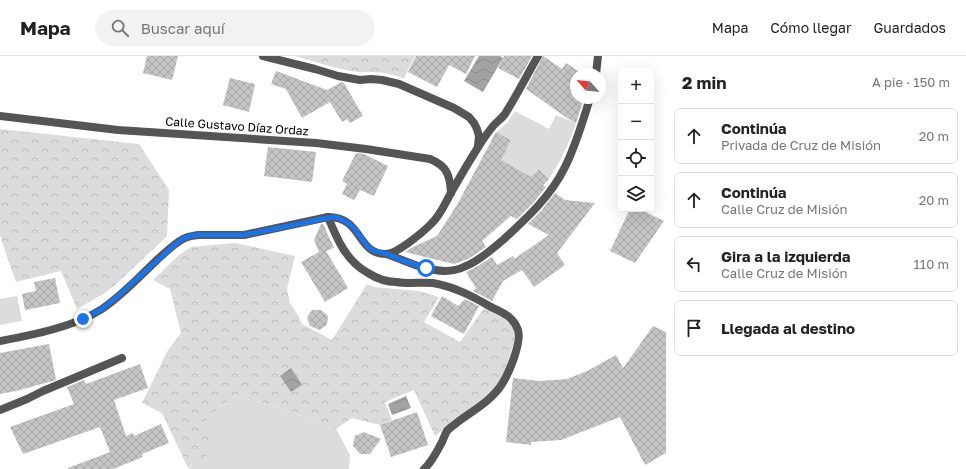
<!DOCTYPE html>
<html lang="es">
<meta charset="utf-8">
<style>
:root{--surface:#fff;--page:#f2f2f2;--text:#222;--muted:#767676;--line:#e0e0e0}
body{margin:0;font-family:"Golos Text",sans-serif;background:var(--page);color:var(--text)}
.controls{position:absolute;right:12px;top:12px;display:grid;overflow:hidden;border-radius:6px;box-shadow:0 4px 16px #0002}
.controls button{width:36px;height:36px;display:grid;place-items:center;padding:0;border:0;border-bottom:1px solid var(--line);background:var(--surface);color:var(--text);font:20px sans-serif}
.compass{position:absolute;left:570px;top:12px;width:36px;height:36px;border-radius:50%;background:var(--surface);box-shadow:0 4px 16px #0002;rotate:297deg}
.stop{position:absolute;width:12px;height:12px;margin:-9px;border:3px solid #1a73e8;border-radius:50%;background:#fff}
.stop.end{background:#1a73e8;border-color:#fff;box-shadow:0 1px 4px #0008}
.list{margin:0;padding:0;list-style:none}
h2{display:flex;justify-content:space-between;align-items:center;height:52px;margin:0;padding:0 16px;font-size:17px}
h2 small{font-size:13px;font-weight:400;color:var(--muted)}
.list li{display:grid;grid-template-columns:26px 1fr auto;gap:12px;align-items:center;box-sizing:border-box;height:56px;margin:0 8px 8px;padding:0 8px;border:1px solid var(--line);border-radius:6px}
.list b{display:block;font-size:15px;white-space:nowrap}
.list p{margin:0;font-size:13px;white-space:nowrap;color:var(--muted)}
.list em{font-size:13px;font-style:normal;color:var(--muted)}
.icon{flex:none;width:22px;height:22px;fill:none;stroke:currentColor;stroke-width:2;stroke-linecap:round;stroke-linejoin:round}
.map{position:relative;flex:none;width:666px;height:413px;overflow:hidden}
header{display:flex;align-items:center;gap:24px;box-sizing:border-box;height:56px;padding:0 20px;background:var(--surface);border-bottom:1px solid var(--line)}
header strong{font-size:19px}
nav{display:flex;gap:22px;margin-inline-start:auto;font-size:14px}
.search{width:280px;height:36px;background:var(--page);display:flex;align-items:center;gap:10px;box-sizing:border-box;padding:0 14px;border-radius:22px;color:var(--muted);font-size:15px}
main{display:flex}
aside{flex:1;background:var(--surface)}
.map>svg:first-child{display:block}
.grass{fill:#dcdcdc}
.forest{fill:url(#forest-crowns)}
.water{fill:url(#water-waves)}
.building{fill:url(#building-cross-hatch)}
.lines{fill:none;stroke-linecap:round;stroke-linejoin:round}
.street{stroke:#555;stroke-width:8}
.route{stroke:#1a73e8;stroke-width:5}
.labels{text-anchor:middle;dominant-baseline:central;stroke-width:3;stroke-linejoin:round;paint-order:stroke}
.street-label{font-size:12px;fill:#000;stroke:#fff}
</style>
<header>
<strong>Mapa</strong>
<div class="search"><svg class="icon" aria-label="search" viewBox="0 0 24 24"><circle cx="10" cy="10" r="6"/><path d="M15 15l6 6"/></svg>Buscar aquí</div>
<nav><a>Mapa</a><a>Cómo llegar</a><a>Guardados</a></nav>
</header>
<main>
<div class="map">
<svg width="666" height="413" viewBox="0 0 666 413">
<defs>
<pattern id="forest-crowns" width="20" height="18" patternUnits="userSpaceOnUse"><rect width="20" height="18" fill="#dcdcdc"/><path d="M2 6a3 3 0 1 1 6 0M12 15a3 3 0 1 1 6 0" fill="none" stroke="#bbb"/></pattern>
<pattern id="water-waves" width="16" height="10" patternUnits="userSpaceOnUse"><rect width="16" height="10" fill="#a3a3a3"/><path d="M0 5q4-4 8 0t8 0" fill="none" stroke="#8b8b8b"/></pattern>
<pattern id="building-cross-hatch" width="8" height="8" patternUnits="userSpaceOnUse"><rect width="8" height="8" fill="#c4c4c4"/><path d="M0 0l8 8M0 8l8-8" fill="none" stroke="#a7a7a7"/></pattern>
</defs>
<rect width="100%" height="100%" fill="#fff"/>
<g class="grass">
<path d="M515,55L549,73L556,59L576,67C569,87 561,105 549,123L539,113L512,140L524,117L513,111L494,117L511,84L496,76L507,67Z"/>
<polygon points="17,240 22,265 0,269 0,243"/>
<polygon points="235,340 275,350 336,373 350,399 349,413 188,413 212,394 207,362"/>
</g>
<g class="forest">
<path d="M295,0H415L404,22C393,19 384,16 373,16C368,16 363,17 358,16C336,13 316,6 295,0Z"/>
<polygon points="0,73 139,88 169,134 167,180 113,231 100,240 77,253 61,215 16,226 9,207 0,179"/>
<polygon points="235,187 295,200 287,233 290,247 298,259 302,268 332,284 367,228 374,231 419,235 439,241 424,266 460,286 484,252 505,262 509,266 515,275 514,286 505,316 499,327 491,336 435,380 414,334 385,346 392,364 380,369 352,362 336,373 275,350 235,340 207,362 213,395 188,412 162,357 142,347 168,294 181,277 170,233 153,224 179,199 191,191"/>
</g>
<g class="water">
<polygon points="479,0 500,0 503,2 483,36 464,25"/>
<polygon points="291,312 302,329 291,336 280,320"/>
<polygon points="406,340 411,352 392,359 388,348"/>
</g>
<g class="building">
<polygon points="147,0 178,0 172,24 143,17"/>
<polygon points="416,0 475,0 466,18 449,9 437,31 408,16"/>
<polygon points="504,0 532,0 519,23 498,12"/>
<polygon points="543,0 562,13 566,7 581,17 580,18 576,18 576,42 584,42 576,67 567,62 526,33"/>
<polygon points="276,15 327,34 342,26 344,27 363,60 350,67 347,63 342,66 330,46 302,62 286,33 271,28"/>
<polygon points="230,22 255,28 249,56 223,49"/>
<polygon points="496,76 511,84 501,104 531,121 539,113 549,123 543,129 546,131 534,146 517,163 511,160 482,185 486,191 468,203 454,208 405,196 411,192 437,180 457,149"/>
<polygon points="268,91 316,96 312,126 264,120"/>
<polygon points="356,97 364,98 388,110 374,140 360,134 354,144 342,138 347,128 342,125"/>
<polygon points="555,137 565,144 595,147 557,197 565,209 534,231 522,214 503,225 492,245 473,235 476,232 466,216 478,210 492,201 497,209 513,200 514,203 549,179 528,168 542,154"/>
<polygon points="630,153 639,153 664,165 635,207 610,195"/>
<polygon points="321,168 323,168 334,192 326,195 348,232 325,246 301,206 319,196 314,184"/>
<polygon points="55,222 60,247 25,254 22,238 36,235 34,226"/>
<polygon points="442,240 458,250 465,243 479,250 464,278 431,260"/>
<polygon points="312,254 321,254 328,260 327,269 319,274 310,270 307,262"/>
<polygon points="653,270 666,276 666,397 645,409 620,361 561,384 531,386 531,389 506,386 513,322 539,325 567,323 587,315 616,299 623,312"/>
<polygon points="49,288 56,324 16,335 0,338 0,297"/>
<polygon points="140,308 148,332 114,344 126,380 133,377 134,380 161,368 169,387 142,398 143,401 113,413 68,413 68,412 110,396 100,371 23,398 10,371 74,348 67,331 84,324 86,328"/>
<polygon points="417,356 428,389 391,401 380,369"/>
<polygon points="364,376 381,383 370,398 360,398 353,390 355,380"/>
</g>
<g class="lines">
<g class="street">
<polyline points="263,0 315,13 338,20 360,24 371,23 382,24 399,28 454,52 469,61 474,67 477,73 479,80 478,90"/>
<polyline points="596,18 598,0"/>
<path d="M0,60L118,74L316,87L366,93L430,103C447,110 450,119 451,137"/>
<path d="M328,161C337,183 346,205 368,217C376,222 386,226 396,226C408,228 420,226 433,227C455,231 472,240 491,251C502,256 514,261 518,274C522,286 509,317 502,328C492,344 474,354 459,365C456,368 450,371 447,375C445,378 444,382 442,386C437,395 432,406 424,413"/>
<path d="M387,198C405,205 426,215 445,215C452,215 460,213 466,210C479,205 492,193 503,184C527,162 551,140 565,111C576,89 583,65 590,42"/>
<path d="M0,285C32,279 74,271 102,253C123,239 141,219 159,202C167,195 175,187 183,183C188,180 193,180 198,179H244L328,161C363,161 356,198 386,198C397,198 423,176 431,168C441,159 445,147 452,135C460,121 468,107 477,93C482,85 488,76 494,69C498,65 502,62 505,58C517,39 527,19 538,0"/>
<polyline points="0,354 27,343 43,335 122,302"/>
</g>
</g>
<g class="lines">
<polyline class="route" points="83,263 102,253 117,241 178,186 184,182 191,180 198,179 244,179 328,162 336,161 348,167 354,172 368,191 374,195 387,198 404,205 426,212"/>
</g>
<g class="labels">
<g class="street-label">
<text transform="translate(237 70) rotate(4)">Calle Gustavo Díaz Ordaz</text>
</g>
</g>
</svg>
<div class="controls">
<button>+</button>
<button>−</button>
<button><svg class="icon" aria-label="locate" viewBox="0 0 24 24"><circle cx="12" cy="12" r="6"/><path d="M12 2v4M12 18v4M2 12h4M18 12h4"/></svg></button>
<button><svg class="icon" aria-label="layers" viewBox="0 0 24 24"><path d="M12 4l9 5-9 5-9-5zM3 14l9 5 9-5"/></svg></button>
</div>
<svg class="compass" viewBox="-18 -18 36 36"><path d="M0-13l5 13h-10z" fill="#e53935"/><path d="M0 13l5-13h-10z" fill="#767676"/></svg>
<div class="stop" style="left:426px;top:212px"></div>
<div class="stop end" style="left:83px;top:263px"></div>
</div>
<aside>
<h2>2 min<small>A pie · 150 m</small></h2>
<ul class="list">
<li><svg class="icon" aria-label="ahead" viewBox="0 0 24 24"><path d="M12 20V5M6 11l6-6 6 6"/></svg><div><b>Continúa</b><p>Privada de Cruz de Misión</p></div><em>20 m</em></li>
<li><svg class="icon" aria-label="ahead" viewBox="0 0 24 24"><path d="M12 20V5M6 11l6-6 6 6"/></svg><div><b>Continúa</b><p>Calle Cruz de Misión</p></div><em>20 m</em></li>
<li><svg class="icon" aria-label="left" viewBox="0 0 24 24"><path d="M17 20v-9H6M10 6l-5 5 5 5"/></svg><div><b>Gira a la izquierda</b><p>Calle Cruz de Misión</p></div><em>110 m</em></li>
<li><svg class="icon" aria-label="arrive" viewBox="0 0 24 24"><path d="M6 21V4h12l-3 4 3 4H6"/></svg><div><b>Llegada al destino</b></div></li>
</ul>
</aside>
</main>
